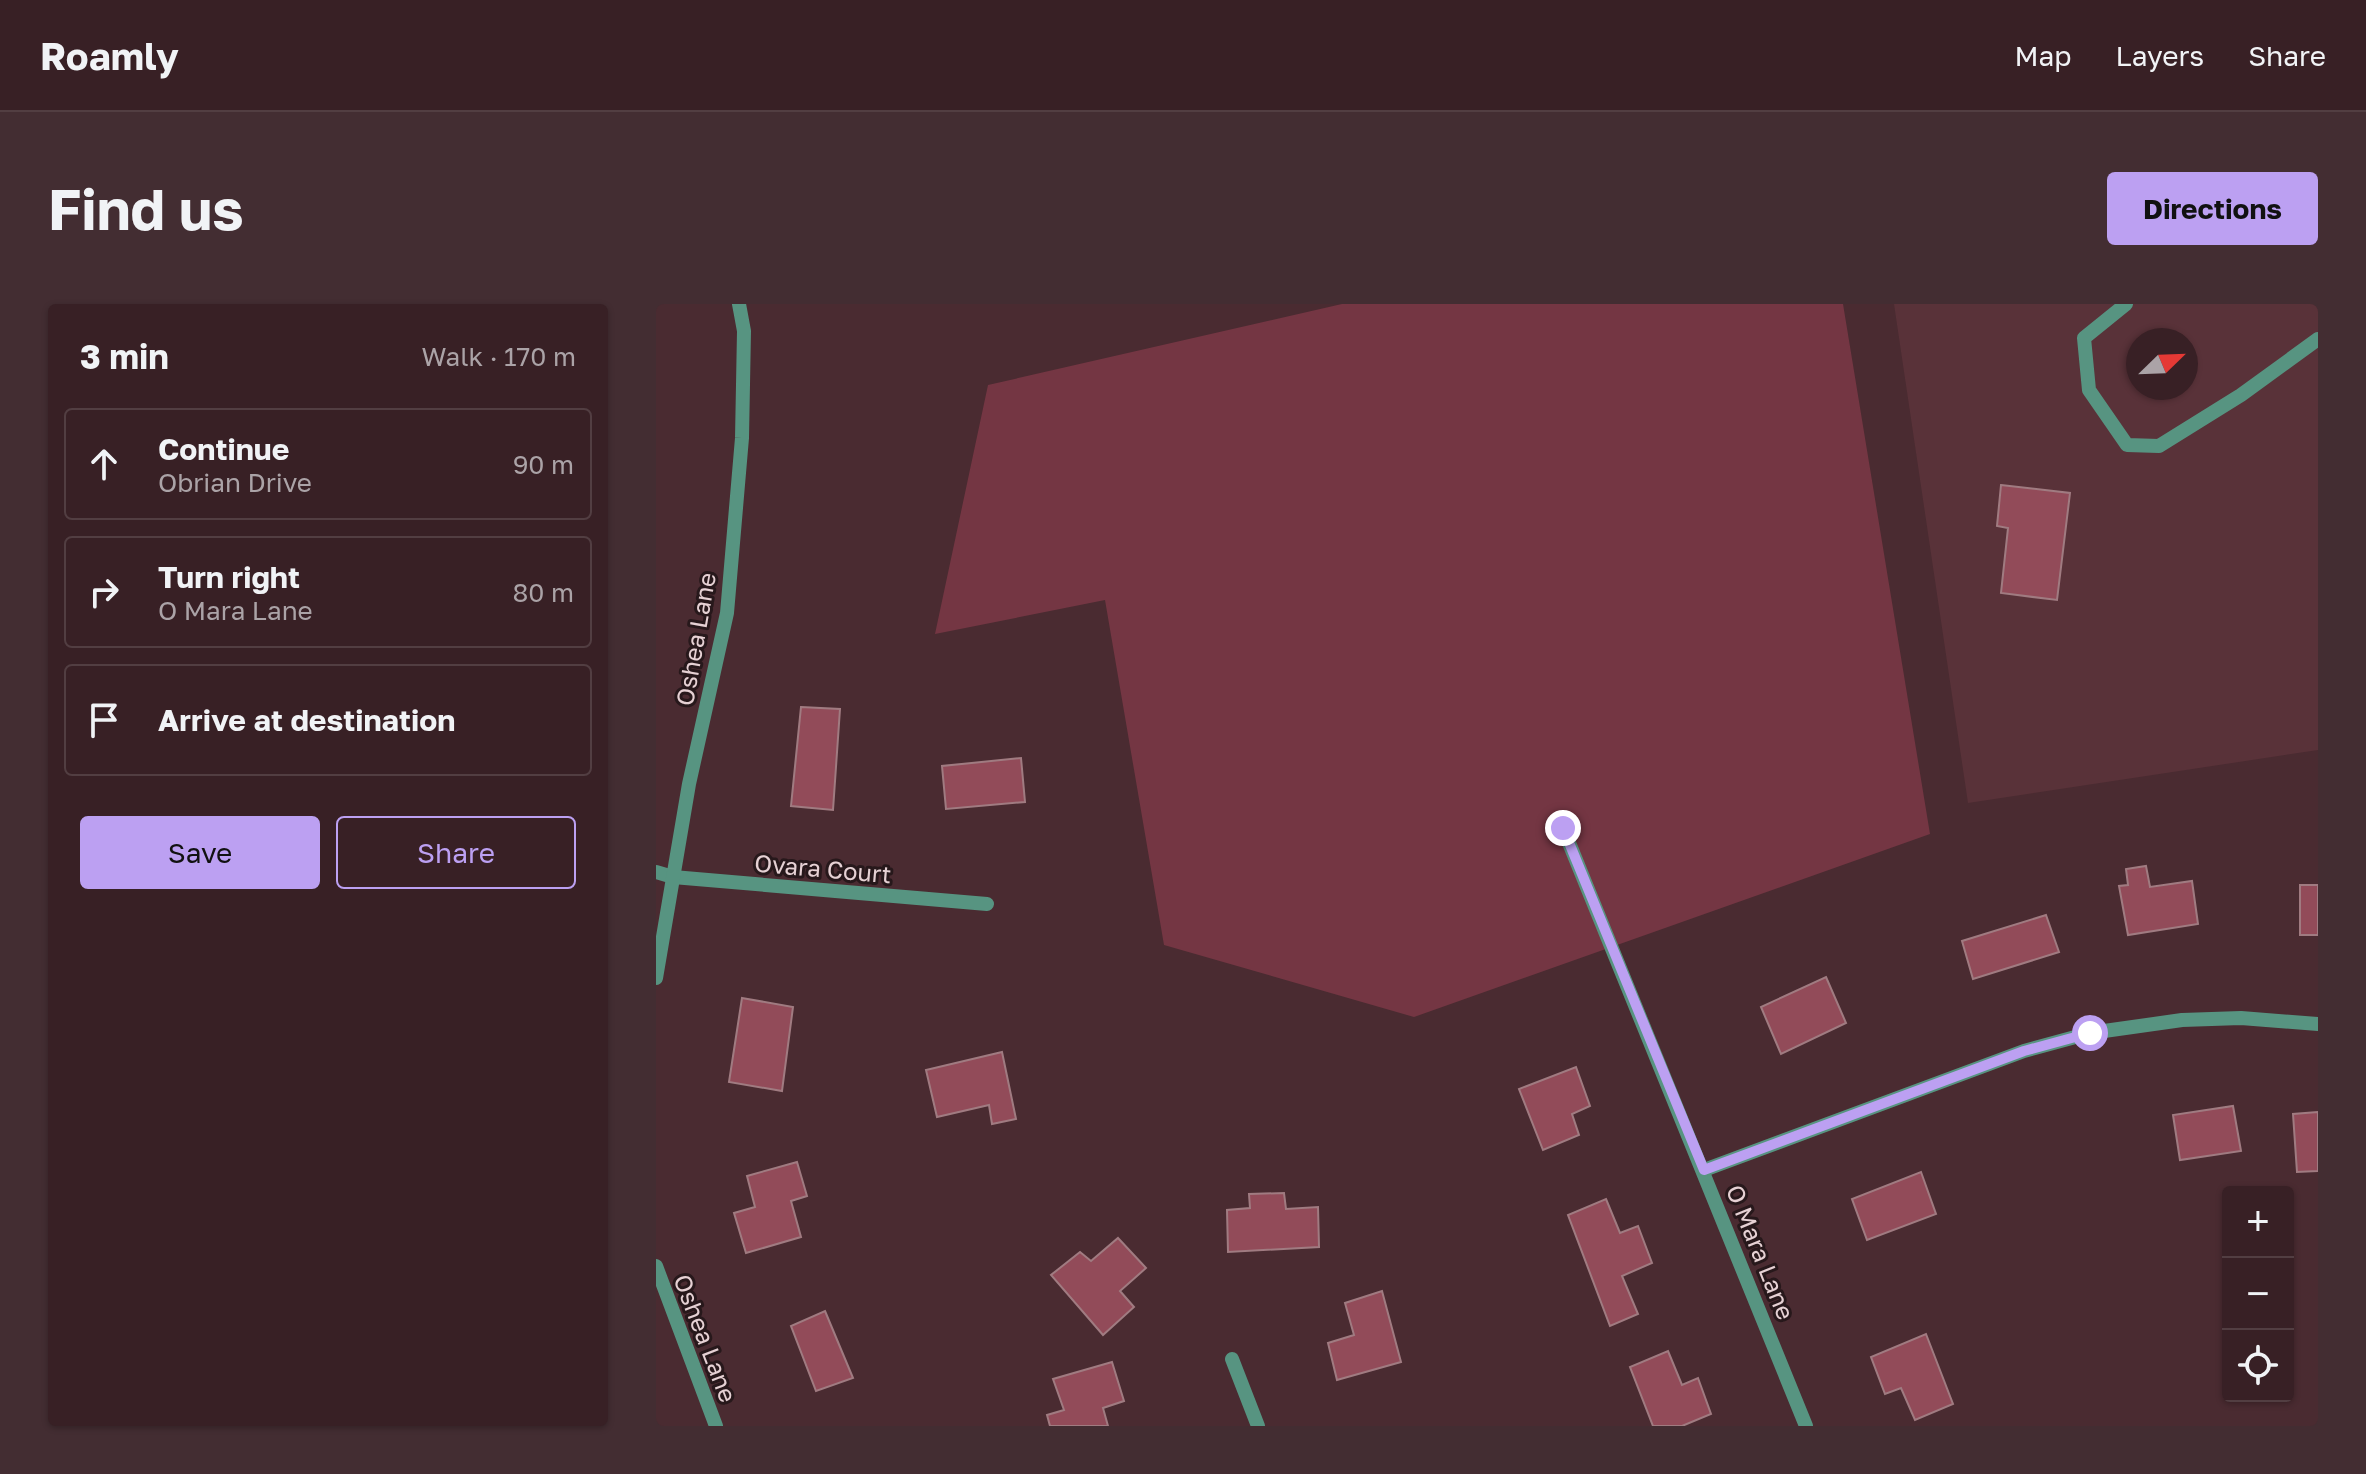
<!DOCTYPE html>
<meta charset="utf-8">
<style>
:root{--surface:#382025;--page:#432d32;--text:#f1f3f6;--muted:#aba3a7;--line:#523e42;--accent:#bca0f2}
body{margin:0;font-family:"Golos Text",sans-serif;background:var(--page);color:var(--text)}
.controls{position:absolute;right:24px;bottom:24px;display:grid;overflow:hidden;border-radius:8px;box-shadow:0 2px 6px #0004}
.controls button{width:72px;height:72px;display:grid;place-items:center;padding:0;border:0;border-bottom:2px solid var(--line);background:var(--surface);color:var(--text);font:40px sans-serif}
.compass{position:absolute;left:1470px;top:24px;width:72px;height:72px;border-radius:50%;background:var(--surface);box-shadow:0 2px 6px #0004;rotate:67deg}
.stop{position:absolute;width:24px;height:24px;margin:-18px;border:6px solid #bca0f2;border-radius:50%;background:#fff}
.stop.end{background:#bca0f2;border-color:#fff;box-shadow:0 2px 8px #0008}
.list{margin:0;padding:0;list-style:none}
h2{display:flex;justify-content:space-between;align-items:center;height:104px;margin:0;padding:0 32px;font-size:34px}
h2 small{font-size:26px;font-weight:400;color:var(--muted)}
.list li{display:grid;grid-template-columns:52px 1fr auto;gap:24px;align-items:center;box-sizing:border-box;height:112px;margin:0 16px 16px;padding:0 16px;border:2px solid var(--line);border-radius:8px}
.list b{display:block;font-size:30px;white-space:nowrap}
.list p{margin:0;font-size:26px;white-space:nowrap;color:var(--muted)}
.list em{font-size:26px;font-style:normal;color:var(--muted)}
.actions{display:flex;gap:16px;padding:24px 32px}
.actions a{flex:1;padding:18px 0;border:2px solid var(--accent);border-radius:8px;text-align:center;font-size:28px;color:var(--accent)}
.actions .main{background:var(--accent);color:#111}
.icon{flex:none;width:44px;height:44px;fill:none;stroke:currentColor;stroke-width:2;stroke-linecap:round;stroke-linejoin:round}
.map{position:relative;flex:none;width:1662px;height:1122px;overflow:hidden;border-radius:8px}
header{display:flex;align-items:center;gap:48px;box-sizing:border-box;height:112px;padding:0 40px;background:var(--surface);border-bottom:2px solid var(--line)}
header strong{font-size:38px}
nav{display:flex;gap:44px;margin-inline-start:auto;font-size:28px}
.intro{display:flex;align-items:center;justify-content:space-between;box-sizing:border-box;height:192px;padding:0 48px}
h1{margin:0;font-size:56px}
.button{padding:20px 36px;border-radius:8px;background:var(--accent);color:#111;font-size:28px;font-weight:700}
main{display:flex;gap:48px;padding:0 48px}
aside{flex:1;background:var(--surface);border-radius:8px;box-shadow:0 2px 6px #0004}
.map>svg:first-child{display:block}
.built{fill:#593239;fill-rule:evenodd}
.green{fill:#743643}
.building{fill:#924b59;stroke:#a07b81;stroke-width:2}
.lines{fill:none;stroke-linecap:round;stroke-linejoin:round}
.minor{stroke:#579481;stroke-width:14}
.route{stroke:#bca0f2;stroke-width:10}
.labels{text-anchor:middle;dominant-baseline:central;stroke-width:6;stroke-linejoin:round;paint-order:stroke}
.street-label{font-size:24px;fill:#e6d1d4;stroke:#27181b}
</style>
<header>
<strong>Roamly</strong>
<nav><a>Map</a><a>Layers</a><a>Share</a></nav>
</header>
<div class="intro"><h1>Find us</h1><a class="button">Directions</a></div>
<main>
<aside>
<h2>3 min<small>Walk · 170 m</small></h2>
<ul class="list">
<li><svg class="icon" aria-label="ahead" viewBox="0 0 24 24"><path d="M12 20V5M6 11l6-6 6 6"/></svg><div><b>Continue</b><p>Obrian Drive</p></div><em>90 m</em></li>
<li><svg class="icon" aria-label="right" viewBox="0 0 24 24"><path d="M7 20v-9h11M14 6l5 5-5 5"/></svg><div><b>Turn right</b><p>O Mara Lane</p></div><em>80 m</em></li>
<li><svg class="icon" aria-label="arrive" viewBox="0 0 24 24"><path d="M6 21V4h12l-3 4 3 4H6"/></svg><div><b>Arrive at destination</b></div></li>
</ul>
<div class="actions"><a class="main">Save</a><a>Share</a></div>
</aside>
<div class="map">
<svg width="1662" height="1122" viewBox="0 0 1662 1122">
<rect width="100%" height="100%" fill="#4a2b31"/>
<path class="built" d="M1238,0H1662V446L1312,499ZM1482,36H1530V84H1482Z"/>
<polygon class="green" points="686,0 1187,0 1274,530 758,713 508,641 449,296 279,330 332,81"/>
<g class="building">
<polygon points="1345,181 1414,189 1401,296 1345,289 1352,224 1341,222"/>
<polygon points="145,403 184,405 177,506 135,502"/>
<polygon points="365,454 369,498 290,505 286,462"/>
<polygon points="1490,562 1494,583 1536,577 1542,620 1472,631 1463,582 1472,581 1470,565"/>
<rect x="1644" y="581" width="18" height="50"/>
<polygon points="1390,611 1403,648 1317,675 1306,637"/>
<polygon points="1170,673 1190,719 1125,750 1105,703"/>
<polygon points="86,694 137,703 126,787 73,778"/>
<polygon points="346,748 360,815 336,820 333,801 281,813 270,766"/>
<polygon points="920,763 934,802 916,810 923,831 887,846 863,785"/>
<polygon points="1577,802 1585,847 1524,856 1517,811"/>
<polygon points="1662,808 1662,867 1641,868 1637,810"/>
<polygon points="141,858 151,892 135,897 145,933 90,949 78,909 99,903 91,872"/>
<polygon points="1265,868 1280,910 1211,936 1196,895"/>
<polygon points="628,889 630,905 662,903 663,943 572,948 571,906 594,904 593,890"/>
<polygon points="950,895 964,929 982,922 996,959 966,972 982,1010 954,1022 912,911"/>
<polygon points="462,934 490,964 464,987 478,1003 447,1031 395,971 424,948 435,957"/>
<polygon points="726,987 745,1058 681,1076 672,1039 698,1031 689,999"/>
<polygon points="169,1007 197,1074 160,1087 135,1022"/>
<polygon points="1270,1030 1297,1100 1259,1116 1245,1084 1229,1090 1215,1053"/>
<polygon points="1012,1047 1026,1081 1042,1074 1055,1110 1026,1122 997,1122 974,1063"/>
<polygon points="456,1058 468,1097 447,1104 452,1122 394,1122 391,1111 408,1106 397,1075"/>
</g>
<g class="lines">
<g class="minor">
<polyline points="1470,0 1428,34 1433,86 1471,141 1503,142 1585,91 1662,35"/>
<polyline points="907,524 1150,1122"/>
<polyline points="0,568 17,573 331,600"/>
<polyline points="0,674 33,480 71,309 86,134 88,27 83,0"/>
<polyline points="1048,866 1368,747 1434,729 1526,716 1585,714 1662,720"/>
<polyline points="0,962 60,1122"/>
<polyline points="576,1055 602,1122"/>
</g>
</g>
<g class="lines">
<polyline class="route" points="907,524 1048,866 1368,747 1434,729"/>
</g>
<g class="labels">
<g class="street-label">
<text transform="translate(39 335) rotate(-80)">Oshea Lane</text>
<text transform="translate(167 564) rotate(5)">Ovara Court</text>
<text transform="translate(1105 948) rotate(68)">O Mara Lane</text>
<text transform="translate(50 1034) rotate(69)">Oshea Lane</text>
</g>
</g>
</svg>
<div class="controls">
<button>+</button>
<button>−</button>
<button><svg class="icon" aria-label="locate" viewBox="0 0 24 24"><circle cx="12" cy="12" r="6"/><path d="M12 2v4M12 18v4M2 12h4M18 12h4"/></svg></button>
</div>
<svg class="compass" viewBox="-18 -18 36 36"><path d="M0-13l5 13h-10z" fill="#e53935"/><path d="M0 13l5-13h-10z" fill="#aba3a7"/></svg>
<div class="stop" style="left:1434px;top:729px"></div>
<div class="stop end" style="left:907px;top:524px"></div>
</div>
</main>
